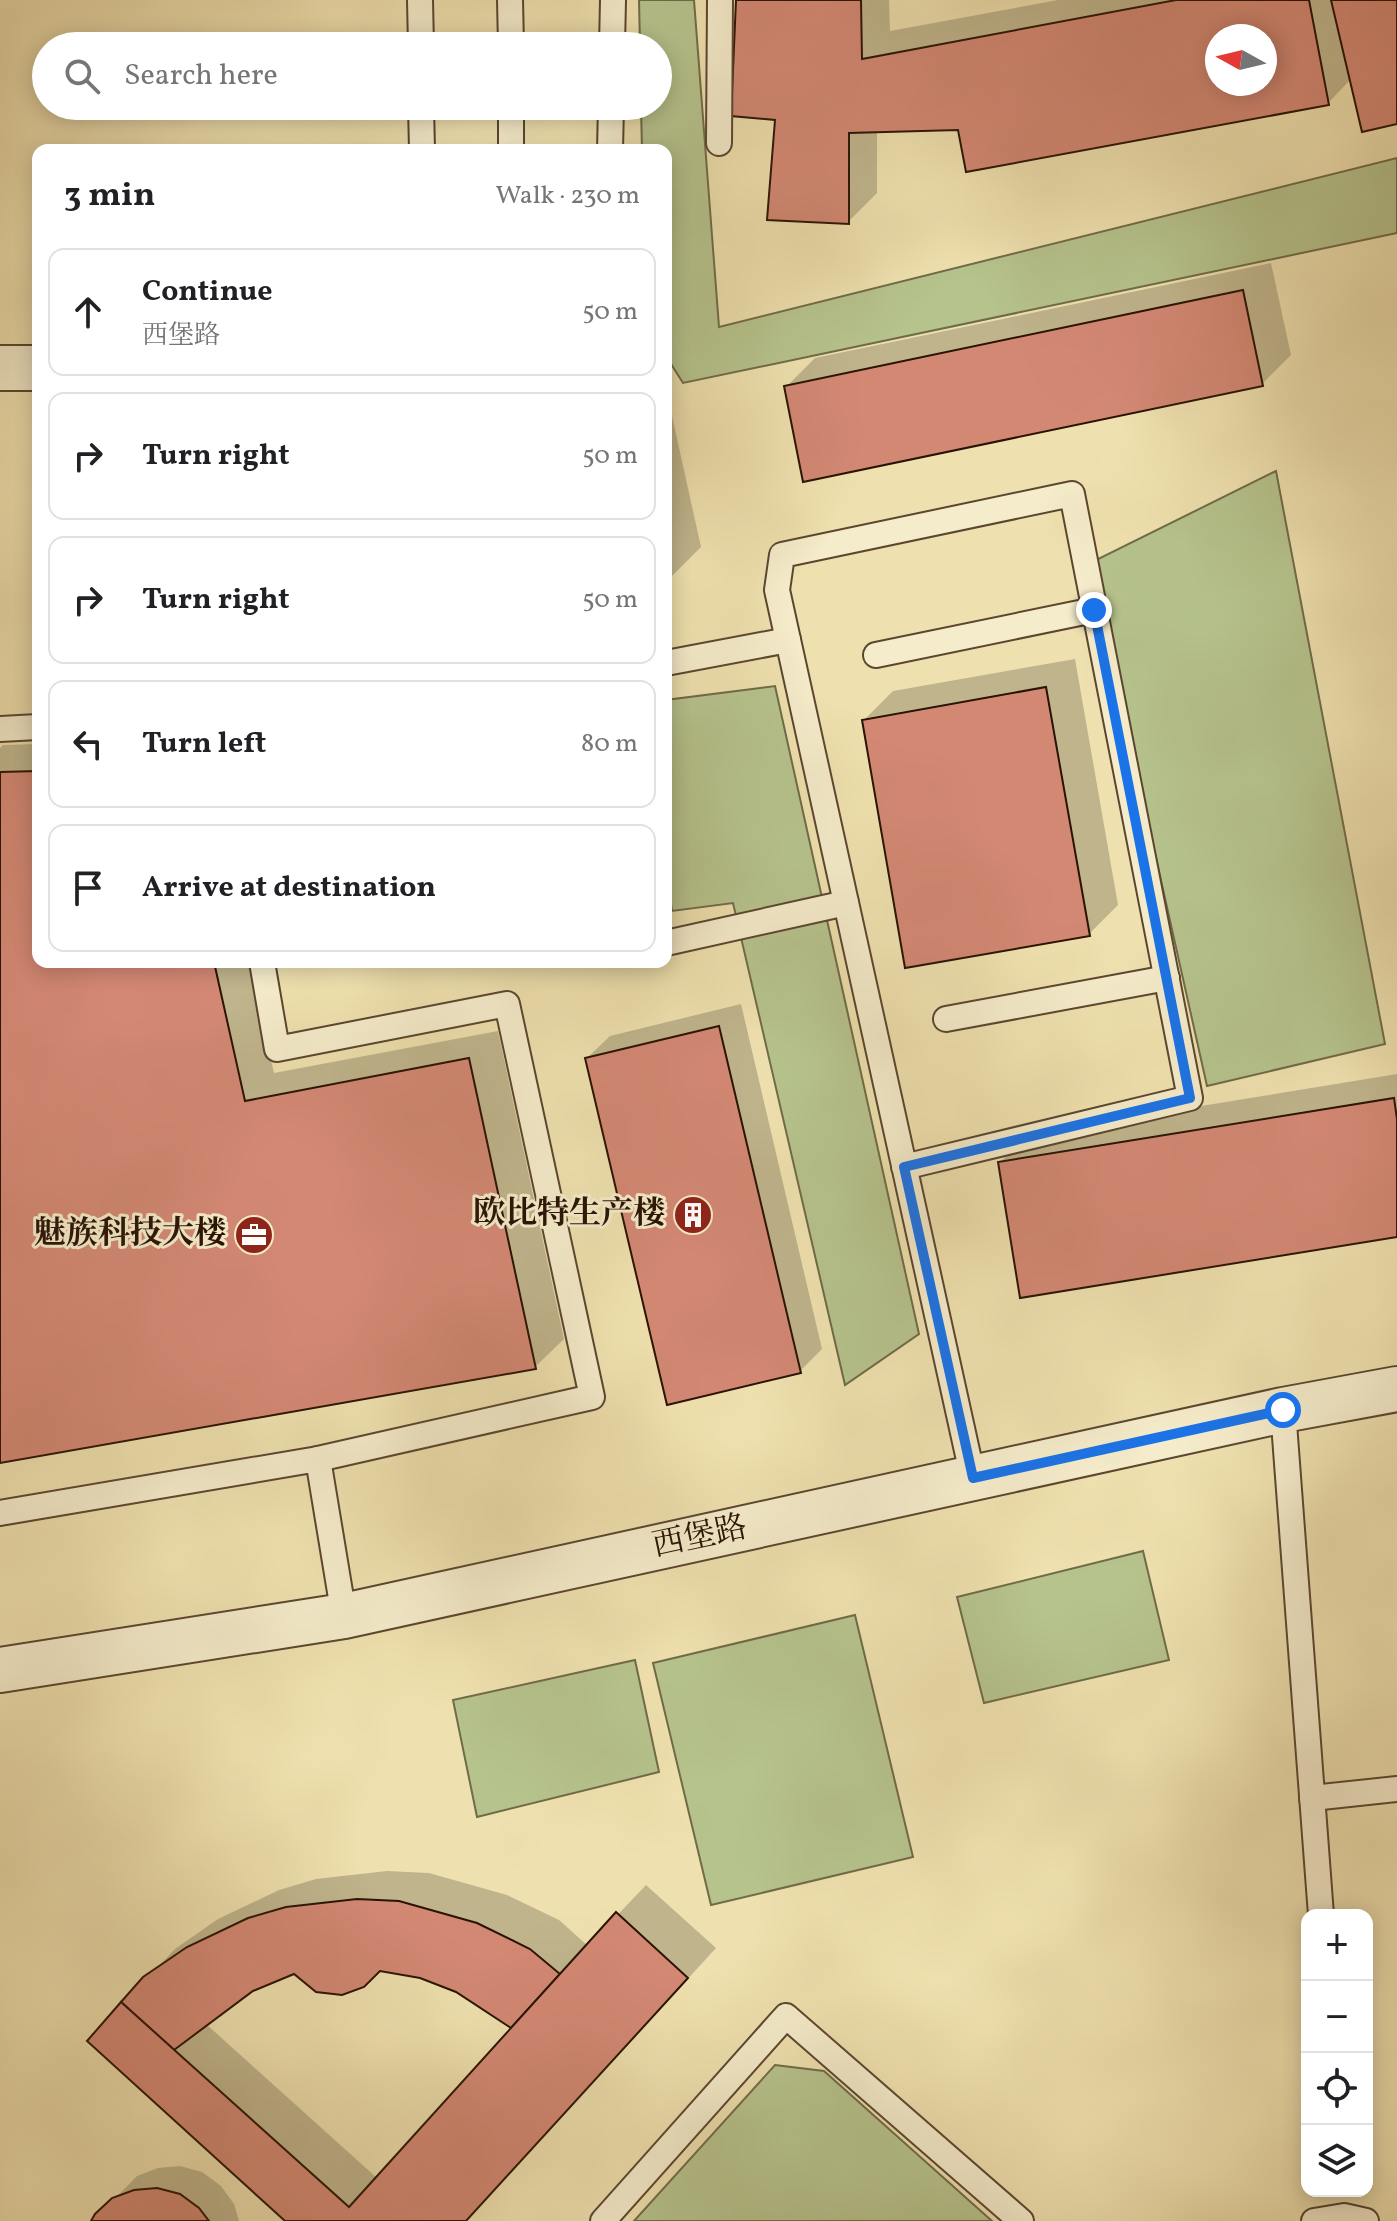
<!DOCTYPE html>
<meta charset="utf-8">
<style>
:root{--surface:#fff;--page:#f2f2f2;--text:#202124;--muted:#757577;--line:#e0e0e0}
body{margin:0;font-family:Vollkorn,"Noto Serif SC",serif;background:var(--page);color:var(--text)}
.controls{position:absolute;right:24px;bottom:24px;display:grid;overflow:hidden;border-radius:16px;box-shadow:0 4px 20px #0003}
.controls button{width:72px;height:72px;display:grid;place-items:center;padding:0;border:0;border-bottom:2px solid var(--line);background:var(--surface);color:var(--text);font:40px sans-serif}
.compass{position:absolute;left:1205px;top:24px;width:72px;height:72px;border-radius:50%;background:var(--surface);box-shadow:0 4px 20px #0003;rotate:278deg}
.stop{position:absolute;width:24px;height:24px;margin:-18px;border:6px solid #1a73e8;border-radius:50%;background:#fff}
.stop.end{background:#1a73e8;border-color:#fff;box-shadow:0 2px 8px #0008}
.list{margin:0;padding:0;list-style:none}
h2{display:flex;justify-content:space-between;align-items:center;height:104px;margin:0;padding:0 32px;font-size:34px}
h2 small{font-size:26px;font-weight:400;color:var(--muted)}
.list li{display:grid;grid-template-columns:52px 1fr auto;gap:24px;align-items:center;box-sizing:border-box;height:128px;margin:0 16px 16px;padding:0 16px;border:2px solid var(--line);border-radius:16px}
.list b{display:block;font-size:30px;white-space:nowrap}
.list p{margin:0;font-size:26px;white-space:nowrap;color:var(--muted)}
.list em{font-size:26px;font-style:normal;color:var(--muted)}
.icon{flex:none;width:44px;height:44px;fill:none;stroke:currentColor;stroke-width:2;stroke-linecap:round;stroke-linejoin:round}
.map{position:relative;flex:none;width:1397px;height:2221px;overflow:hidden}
.search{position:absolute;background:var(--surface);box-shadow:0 4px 20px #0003;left:32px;top:32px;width:640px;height:88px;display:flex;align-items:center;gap:20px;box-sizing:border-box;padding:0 28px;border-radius:44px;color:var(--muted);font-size:30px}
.panel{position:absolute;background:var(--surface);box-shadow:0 4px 20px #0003;left:32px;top:144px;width:640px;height:824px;border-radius:16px}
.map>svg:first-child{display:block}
.green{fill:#b6c38d;stroke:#706b49;stroke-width:2}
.shadow{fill:#0003;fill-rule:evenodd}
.building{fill:#d38874;stroke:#2a1305;stroke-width:2;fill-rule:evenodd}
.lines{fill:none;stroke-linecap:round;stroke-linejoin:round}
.service-casing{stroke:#5b4630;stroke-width:28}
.minor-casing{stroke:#5b4630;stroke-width:48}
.service{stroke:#f5eccb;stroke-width:24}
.minor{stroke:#f5eccb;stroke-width:44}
.route{stroke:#1a73e8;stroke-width:10}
.labels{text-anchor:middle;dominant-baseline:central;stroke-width:6;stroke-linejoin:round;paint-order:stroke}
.poi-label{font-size:32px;font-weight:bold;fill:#2a1305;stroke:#f5eccb;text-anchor:end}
.street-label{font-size:32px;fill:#2a1305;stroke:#f5eccb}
</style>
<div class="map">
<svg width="1397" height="2221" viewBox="0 0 1397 2221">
<rect width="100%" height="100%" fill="#efe1af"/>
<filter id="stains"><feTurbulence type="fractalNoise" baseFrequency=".0025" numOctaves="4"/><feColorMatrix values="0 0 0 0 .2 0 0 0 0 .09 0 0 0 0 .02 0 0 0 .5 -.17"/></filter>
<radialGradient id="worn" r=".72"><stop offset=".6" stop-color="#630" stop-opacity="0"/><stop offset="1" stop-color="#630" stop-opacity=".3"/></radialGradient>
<g class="green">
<polygon points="639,0 694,0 719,327 1397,158 1397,233 683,383 666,356 666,150 642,150 641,106 658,106 658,46 640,46"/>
<polygon points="1276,471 1385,1044 1207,1086 1090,563"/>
<polygon points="775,686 919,1334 845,1385 733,903 672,911 666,872 666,700"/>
<polygon points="1143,1551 1169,1660 984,1703 957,1597"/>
<polygon points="855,1615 913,1857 711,1905 653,1663"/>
<polygon points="635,1660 659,1772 477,1817 453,1700"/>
<polygon points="775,2065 824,2071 992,2221 634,2221"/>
</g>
<g class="shadow">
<path d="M738,0H889L890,31L1058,0H1397V122L1351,79L1328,103L960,128L877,131V193L848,222L777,118ZM1217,36H1265V84H1217Z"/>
<polygon points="1271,263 1291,355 1262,384 786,387 815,358"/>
<polygon points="666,389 701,547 672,576 666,577"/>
<polygon points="1075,659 1118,905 1089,934 864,720 893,691"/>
<polygon points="38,744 38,962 249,962 274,1073 498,1031 564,1339 535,1367 0,1461 0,748 3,745"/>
<polygon points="741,1004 822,1349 800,1371 587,1058 610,1036"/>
<polygon points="1397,1074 1397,1235 1000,1162 1029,1134"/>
<path d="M387,1871L429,1873L507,1895L559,1920L588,1946L646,1885L716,1948L466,2221H288L89,2041L175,1949L218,1919L279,1890L316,1879ZM380,1969L421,1976L457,1990L514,2027L377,2178L206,2024L252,1989L294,1971Z"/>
<polygon points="180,2166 202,2172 221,2186 234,2204 239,2221 93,2221 137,2176 158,2168"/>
</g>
<g class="building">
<path d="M736,0H861L862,59L1176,0H1309L1329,105L966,172L958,130L849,133V224L767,220L775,120L731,116ZM1217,36H1265V84H1217Z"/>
<polygon points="1331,0 1397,0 1397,124 1362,132"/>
<polygon points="1243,290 1263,386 803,482 784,386"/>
<polygon points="1046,687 1090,936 905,968 862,720"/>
<polygon points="38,771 38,962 214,962 245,1101 469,1058 536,1369 0,1463 0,772"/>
<polygon points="719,1026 801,1373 667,1405 585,1058"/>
<polygon points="1394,1098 1397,1119 1397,1237 1020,1298 998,1162"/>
<polygon points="357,1899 399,1901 477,1923 530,1949 560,1974 511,2028 456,1992 420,1978 380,1971 364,1987 342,1995 316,1992 294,1974 253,1991 174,2050 121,2002 143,1977 187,1947 248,1918 286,1907"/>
<polygon points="616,1912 688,1978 466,2221 285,2221 87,2041 121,2002 349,2207"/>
<polygon points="157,2188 180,2194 199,2208 209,2221 91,2221 95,2214 112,2198 134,2190"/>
</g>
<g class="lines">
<g class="service-casing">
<g id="service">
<polyline points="420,0 421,46"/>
<polyline points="510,0 511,46"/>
<polyline points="612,46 613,0"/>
<polyline points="421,106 422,150"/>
<polyline points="511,106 511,150"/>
<polyline points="719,143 720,0"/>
<polyline points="610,150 611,106"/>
<polyline points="876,655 1094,610"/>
<polyline points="666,663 788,640"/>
<polyline points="0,729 38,727"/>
<polyline points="666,943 846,903"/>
<polyline points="262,962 277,1049 507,1004 592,1397 318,1459"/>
<polyline points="946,1019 1167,978"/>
<polyline points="904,1167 1190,1098 1072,494 782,555 777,590 973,1478"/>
<polyline points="1283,1410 1321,1915"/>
<polyline points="0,1513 318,1459 344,1616"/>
<polyline points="1312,1798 1397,1789"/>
<polyline points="603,2221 786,2016 1021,2221"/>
<polyline points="1314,2221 1344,2216 1366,2221"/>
</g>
</g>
<g class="minor-casing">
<g id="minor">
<polyline points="0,368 38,368"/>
<polyline points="0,1670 344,1616 1283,1410 1397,1389"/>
</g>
</g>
<use href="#service" class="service"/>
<use href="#minor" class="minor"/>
</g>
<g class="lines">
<polyline class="route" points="1094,610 1190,1098 904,1167 973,1478 1283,1410"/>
</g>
<defs>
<g id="building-disc" transform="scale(2)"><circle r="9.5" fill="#8f2418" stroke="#f5eccb"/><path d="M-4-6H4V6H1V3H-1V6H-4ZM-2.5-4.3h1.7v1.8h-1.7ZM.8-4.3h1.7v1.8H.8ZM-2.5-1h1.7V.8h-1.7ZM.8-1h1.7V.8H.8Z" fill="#fff"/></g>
<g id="office-disc" transform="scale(2)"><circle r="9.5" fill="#8f2418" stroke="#f5eccb"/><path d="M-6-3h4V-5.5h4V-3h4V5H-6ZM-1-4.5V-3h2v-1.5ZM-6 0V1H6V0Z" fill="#fff"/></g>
</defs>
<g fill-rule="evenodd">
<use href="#building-disc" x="693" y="1215"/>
<use href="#office-disc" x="254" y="1235"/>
</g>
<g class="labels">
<g class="poi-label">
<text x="665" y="1215">欧比特生产楼</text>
<text x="226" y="1235">魅族科技大楼</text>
</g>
<g class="street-label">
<text transform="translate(700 1538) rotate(-12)">西堡路</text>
</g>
</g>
<rect width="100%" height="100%" filter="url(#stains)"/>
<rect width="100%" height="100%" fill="url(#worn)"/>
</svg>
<div class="controls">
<button>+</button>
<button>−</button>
<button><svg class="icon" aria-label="locate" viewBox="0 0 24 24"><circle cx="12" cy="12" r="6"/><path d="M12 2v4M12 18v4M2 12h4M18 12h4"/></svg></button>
<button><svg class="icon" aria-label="layers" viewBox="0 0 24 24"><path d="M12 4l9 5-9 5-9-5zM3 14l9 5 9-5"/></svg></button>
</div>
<svg class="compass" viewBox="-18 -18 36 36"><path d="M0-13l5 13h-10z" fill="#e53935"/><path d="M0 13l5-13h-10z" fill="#757577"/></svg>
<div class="stop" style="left:1283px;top:1410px"></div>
<div class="stop end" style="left:1094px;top:610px"></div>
<div class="search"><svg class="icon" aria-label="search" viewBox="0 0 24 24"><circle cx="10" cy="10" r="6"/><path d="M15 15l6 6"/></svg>Search here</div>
<section class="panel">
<h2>3 min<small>Walk · 230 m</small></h2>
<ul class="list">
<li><svg class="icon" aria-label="ahead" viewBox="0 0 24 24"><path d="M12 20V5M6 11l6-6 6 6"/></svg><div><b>Continue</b><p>西堡路</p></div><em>50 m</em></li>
<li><svg class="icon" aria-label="right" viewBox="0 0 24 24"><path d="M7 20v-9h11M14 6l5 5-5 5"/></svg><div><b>Turn right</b></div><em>50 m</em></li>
<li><svg class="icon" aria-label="right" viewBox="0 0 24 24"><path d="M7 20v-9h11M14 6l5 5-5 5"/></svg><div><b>Turn right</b></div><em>50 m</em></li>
<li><svg class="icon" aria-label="left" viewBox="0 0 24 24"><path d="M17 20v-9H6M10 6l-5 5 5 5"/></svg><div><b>Turn left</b></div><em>80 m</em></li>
<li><svg class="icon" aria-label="arrive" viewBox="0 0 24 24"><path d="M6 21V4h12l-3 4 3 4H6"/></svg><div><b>Arrive at destination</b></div></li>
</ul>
</section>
</div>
